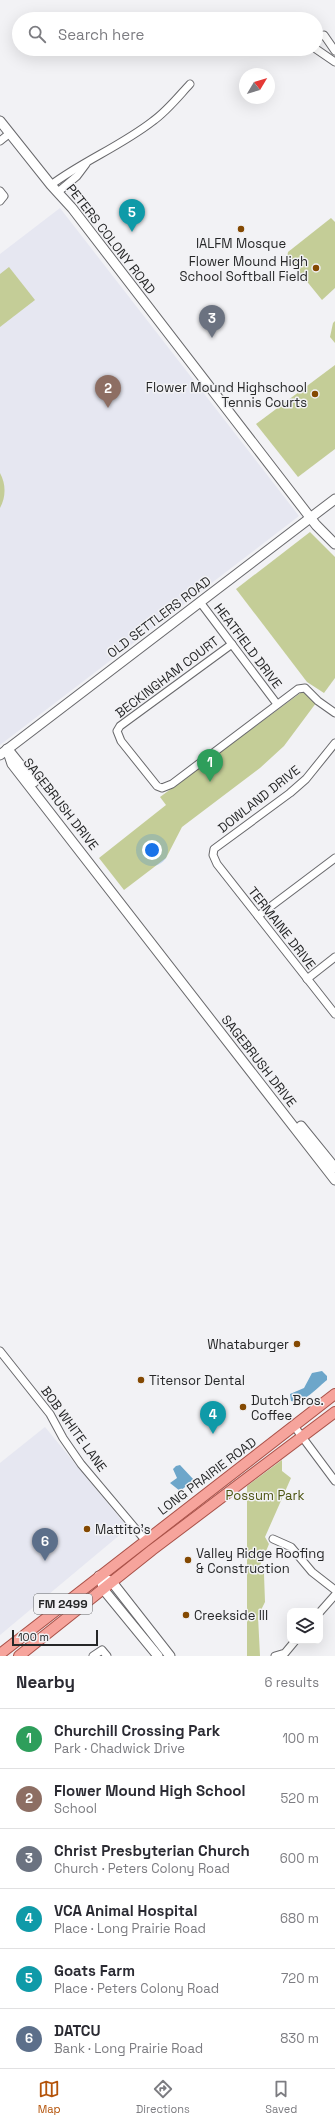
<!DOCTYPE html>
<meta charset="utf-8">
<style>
:root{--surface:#fff;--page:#f2f2f3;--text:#2b2b33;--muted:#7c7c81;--line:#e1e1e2;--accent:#b45309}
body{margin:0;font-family:"Space Grotesk",sans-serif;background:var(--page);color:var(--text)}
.controls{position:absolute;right:12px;bottom:12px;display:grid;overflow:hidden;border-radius:8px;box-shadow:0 4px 16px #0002}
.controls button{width:36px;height:36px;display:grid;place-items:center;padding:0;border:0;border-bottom:1px solid var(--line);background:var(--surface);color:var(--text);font:20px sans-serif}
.compass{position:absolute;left:239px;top:68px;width:36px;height:36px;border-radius:50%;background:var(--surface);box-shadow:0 4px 16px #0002;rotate:52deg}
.scale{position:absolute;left:12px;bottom:10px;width:86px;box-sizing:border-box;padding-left:4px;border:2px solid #262728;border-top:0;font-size:11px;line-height:14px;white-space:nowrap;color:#262728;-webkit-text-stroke:3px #f2f2f5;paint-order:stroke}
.you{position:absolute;left:152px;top:850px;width:14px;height:14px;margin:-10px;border:3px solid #fff;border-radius:50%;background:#1a73e8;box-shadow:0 0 0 6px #1a73e833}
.badge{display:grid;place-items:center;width:26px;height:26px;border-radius:50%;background:var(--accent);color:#fff;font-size:13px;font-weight:700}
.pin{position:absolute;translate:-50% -33px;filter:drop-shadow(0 1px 2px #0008)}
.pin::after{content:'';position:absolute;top:21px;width:14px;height:12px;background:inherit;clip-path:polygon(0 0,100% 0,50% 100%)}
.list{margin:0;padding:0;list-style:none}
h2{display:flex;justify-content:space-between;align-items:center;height:52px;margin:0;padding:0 16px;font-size:17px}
h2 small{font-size:13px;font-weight:400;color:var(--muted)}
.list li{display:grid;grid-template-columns:26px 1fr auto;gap:12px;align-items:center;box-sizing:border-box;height:60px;padding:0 16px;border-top:1px solid var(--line)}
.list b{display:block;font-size:15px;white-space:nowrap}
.list p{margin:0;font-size:13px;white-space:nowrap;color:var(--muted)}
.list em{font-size:13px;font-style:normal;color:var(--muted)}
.icon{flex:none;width:22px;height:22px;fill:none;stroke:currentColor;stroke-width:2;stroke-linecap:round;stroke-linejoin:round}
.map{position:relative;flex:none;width:335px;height:1656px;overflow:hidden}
.search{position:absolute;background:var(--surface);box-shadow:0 4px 16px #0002;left:12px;right:12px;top:12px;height:44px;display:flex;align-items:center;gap:10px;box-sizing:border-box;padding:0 14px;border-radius:22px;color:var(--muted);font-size:15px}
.sheet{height:412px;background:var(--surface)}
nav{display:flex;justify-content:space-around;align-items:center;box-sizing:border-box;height:56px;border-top:1px solid var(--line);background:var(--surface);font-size:11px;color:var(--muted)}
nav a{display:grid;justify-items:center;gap:2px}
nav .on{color:var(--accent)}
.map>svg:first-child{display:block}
.built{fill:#e6e7f1}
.green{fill:#c4cd97}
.water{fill:#6da6ca}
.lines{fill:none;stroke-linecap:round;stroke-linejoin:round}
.street-casing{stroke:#69696c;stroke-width:9}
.secondary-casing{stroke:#69696c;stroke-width:11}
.primary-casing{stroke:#a95148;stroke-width:12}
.street{stroke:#fff;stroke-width:7}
.secondary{stroke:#fff;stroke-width:9}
.primary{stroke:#f6a49c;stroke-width:10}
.poi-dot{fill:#844902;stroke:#f2f2f5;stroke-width:1.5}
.labels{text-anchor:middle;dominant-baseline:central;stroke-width:3;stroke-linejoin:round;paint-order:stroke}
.shield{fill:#f2f2f5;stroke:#636466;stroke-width:1}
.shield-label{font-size:12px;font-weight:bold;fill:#262728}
.street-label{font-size:13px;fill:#262728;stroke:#f2f2f5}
.poi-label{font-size:13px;fill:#262728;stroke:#f2f2f5;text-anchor:start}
.park-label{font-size:13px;fill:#4c5411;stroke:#f2f2f5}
</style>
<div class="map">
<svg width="335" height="1656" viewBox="0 0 335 1656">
<rect width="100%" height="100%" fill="#f2f2f5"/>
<g class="built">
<polygon points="60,208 299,516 0,745 0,254"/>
<polygon points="45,1427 128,1528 0,1635 0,1463"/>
</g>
<g class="green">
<polygon points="331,218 335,222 335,288 322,300 287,257 288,252"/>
<polygon points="9,267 35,300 0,327 0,274"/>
<polygon points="335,321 335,343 330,337 333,323"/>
<polygon points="335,365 335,449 298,477 256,424"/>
<path d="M0,473C6,484 6,497 0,508Z"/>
<polygon points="310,532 335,557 335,678 324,693 307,682 236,589"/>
<polygon points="303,691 316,703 284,746 260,768 182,827 166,858 124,890 99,858 166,805 160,797"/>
<polygon points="282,1460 282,1471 291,1478 265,1537 269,1544 259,1568 264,1574 265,1602 258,1616 260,1656 247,1656 247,1486"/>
</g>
<g class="water">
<path d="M322,1371L327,1376V1380C318,1387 304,1404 291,1401L290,1394L304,1388L312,1373Z"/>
<polygon points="180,1465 194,1480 180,1491 170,1483 177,1478 173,1469 176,1466"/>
</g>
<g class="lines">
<g class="street-casing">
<g id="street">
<polyline points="316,37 324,35 335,51"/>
<polyline points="316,49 335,62"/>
<polyline points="0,141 10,133"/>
<path d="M51,185C83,161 121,146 153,121C167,111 178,97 190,84"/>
<polyline points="0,191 4,196 0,201"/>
<polyline points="58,192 77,176 86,164"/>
<polyline points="200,602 277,704"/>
<polyline points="232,644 120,726 117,731 121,741 157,786 162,788 172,784 298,689 305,688 318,701 335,713"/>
<polyline points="335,743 306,779 290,793 214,849 213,855 217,864 335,1014"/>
<polyline points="258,916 335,858"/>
<polyline points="307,979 335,957"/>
<polyline points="0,1351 50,1414 63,1438 81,1464 145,1540"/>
<polyline points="294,1426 335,1481"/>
<polyline points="273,1539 291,1547 312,1572 335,1590"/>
<polyline points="320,1612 335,1595"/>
<polyline points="93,1656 102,1650 107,1656"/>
<polyline points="275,1656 285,1653 295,1641"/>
</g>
</g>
<g class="secondary-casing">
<g id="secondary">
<polyline points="0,121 51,185 72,208 316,525 335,544"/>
<polyline points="7,749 12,764 335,1180"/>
<polyline points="10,752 34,782"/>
<polyline points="0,755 335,499"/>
<polyline points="301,1126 335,1168"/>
<polyline points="99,1576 112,1582 170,1656"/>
<polyline points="102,1583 103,1589 158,1656"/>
</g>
</g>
<g class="primary-casing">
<g id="primary">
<polyline points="0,1654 335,1394"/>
<polyline points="19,1656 152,1550 335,1412"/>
</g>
</g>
<use href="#street" class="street"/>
<use href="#secondary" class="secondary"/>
<use href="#primary" class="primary"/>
</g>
<g class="poi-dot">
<circle cx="241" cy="229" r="4"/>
<circle cx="316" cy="268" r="4"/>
<circle cx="315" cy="394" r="4"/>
<circle cx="297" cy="1344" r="4"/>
<circle cx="141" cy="1380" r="4"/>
<circle cx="243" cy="1407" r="4"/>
<circle cx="87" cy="1529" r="4"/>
<circle cx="188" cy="1560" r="4"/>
<circle cx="186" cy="1615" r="4"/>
</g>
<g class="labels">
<rect class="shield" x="34" y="1594" width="58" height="20" rx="3"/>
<g class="shield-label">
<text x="63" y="1604">FM 2499</text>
</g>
<g class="street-label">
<text transform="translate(111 239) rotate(52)">PETERS COLONY ROAD</text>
<text transform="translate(159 617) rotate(-37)">OLD SETTLERS ROAD</text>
<text transform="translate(248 646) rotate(53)">HEATFIELD DRIVE</text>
<text transform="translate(167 677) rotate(-37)">BECKINGHAM COURT</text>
<text transform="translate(259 799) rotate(-38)">DOWLAND DRIVE</text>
<text transform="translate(61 804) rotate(52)">SAGEBRUSH DRIVE</text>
<text transform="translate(282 928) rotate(52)">TERMAINE DRIVE</text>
<text transform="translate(259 1061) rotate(52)">SAGEBRUSH DRIVE</text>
<text transform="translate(74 1429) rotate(54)">BOB WHITE LANE</text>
<text transform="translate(207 1476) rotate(-37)">LONG PRAIRIE ROAD</text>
</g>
<g class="poi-label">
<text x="241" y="243" text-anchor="middle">IALFM Mosque</text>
<text x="308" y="261" text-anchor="end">Flower Mound High<tspan x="308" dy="15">School Softball Field</tspan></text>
<text x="307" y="387" text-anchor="end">Flower Mound Highschool<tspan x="307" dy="15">Tennis Courts</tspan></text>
<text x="289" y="1344" text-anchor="end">Whataburger</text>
<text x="149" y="1380">Titensor Dental</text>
<text x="251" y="1400">Dutch Bros.<tspan x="251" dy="15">Coffee</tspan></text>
<text x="95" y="1529">Mattito's</text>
<text x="196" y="1553">Valley Ridge Roofing<tspan x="196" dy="15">&amp; Construction</tspan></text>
<text x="194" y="1615">Creekside III</text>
</g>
<g class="park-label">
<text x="265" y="1495">Possum Park</text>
</g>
</g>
</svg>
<div class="controls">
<button><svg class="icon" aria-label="layers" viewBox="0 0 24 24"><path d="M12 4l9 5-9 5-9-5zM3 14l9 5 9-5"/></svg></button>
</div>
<svg class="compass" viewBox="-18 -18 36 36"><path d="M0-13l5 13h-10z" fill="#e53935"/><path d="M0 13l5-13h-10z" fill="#7c7c81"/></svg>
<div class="scale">100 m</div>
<div class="you"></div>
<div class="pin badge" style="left:210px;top:782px;background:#2e9e5b">1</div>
<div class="pin badge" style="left:108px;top:408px;background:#8d6e63">2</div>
<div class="pin badge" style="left:212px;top:338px;background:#6b7280">3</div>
<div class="pin badge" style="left:213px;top:1434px;background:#0f9aa8">4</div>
<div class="pin badge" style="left:132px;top:232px;background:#0f9aa8">5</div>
<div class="pin badge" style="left:45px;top:1561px;background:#5c6f8a">6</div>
<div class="search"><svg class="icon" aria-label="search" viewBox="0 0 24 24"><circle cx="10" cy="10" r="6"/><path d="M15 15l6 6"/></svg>Search here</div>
</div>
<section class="sheet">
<h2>Nearby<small>6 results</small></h2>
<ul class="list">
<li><span class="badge" style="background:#2e9e5b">1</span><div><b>Churchill Crossing Park</b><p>Park · Chadwick Drive</p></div><em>100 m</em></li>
<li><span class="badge" style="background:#8d6e63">2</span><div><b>Flower Mound High School</b><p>School</p></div><em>520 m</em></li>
<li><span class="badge" style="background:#6b7280">3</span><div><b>Christ Presbyterian Church</b><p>Church · Peters Colony Road</p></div><em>600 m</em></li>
<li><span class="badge" style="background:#0f9aa8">4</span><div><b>VCA Animal Hospital</b><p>Place · Long Prairie Road</p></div><em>680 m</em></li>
<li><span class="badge" style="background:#0f9aa8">5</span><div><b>Goats Farm</b><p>Place · Peters Colony Road</p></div><em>720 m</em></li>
<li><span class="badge" style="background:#5c6f8a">6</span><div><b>DATCU</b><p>Bank · Long Prairie Road</p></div><em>830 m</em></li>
</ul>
</section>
<nav>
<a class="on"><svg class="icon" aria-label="map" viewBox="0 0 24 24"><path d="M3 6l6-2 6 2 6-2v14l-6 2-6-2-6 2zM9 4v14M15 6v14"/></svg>Map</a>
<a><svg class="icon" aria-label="directions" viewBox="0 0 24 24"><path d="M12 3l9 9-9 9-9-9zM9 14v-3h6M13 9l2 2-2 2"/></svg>Directions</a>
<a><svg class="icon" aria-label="saved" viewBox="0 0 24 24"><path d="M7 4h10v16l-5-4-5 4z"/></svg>Saved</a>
</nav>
